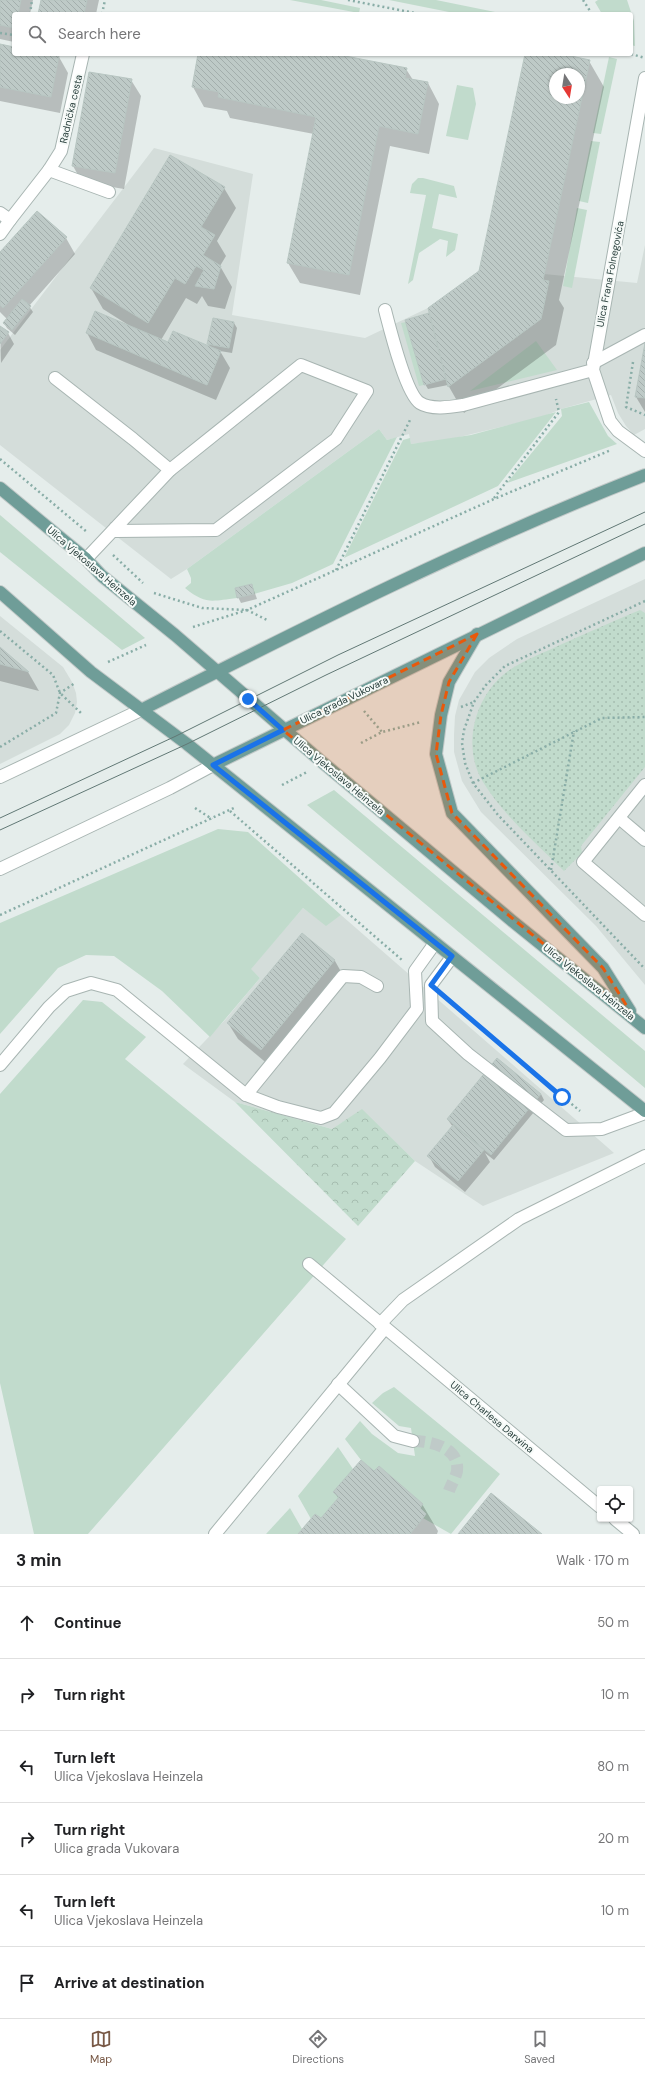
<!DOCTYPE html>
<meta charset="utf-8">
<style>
:root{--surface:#fff;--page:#f6f6f6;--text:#202124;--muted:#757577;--line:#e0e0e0;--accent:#785845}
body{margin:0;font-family:"DM Sans",sans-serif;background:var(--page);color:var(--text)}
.controls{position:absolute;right:12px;bottom:12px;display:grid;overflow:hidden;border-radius:4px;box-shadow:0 1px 3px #0004}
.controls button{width:36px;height:36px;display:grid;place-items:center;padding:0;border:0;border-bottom:1px solid var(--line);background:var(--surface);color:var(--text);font:20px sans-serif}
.compass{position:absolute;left:549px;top:68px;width:36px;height:36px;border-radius:50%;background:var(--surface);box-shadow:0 1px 3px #0004;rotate:168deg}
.stop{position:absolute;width:12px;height:12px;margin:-9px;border:3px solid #1a73e8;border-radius:50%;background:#fff}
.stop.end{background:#1a73e8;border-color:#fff;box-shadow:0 1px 4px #0008}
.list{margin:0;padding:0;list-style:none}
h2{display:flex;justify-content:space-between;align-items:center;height:52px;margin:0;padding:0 16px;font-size:17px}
h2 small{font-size:13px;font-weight:400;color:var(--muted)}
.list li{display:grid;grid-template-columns:26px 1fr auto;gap:12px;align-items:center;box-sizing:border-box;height:72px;padding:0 16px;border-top:1px solid var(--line)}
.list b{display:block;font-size:15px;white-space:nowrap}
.list p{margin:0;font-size:13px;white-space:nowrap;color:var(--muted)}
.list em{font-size:13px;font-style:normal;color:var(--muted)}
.icon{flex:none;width:22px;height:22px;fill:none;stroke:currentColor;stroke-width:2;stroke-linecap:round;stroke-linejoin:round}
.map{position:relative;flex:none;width:645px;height:1534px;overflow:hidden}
.search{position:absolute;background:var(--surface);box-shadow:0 1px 3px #0004;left:12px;right:12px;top:12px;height:44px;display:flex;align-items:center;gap:10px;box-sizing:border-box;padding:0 14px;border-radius:4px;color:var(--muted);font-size:15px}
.sheet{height:484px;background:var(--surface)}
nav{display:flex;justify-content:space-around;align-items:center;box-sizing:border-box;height:56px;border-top:1px solid var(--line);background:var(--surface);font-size:11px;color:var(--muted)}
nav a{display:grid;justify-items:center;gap:2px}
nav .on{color:var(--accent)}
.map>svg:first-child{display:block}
.built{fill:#d4ddda}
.grass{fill:#c1dbcc}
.forest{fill:url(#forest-crowns)}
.park{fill:url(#park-dots)}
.shadow{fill:#0003;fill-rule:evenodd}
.building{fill:url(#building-back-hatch);stroke:#b8c6c2;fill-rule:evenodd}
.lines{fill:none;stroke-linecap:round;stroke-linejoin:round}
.minor-tunnel{stroke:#bfcac8;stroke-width:12;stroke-dasharray:12 6;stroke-linecap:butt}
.minor-casing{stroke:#a8b5b2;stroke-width:14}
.major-casing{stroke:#c2c9c8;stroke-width:14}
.path{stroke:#89ada7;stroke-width:2.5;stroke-dasharray:2 3;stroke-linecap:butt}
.minor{stroke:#fff;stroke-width:12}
.major{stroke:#6f9d98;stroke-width:12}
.tram{stroke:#617875;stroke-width:1}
.route{stroke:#1a73e8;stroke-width:5}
.marked{fill:#e8590c;fill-opacity:0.2;stroke:#e8590c;stroke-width:3;stroke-dasharray:8 5;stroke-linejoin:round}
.labels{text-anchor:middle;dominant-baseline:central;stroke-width:4;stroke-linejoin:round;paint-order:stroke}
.street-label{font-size:10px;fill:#263d3a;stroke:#f6faf8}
</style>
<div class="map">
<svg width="645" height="1534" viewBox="0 0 645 1534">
<defs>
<pattern id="forest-crowns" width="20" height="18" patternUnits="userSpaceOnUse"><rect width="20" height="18" fill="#c1dbcc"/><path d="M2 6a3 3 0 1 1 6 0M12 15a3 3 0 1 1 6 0" fill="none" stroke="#a6bdb0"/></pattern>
<pattern id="park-dots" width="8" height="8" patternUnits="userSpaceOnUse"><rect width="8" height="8" fill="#c1dbcc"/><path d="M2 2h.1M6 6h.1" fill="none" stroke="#a6bdb0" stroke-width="1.8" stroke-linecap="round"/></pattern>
<pattern id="building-back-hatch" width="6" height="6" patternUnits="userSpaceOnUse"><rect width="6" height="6" fill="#becac7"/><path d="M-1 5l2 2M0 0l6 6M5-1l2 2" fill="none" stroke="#a3aeac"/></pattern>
</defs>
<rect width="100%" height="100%" fill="#e5edeb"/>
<g class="built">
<polygon points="154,148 253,174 232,315 365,338 428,308 479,271 481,260 544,274 637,283 645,245 645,429 634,435 626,426 618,413 611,395 561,409 542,417 447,440 411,444 409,434 387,440 379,429 187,569 171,579 0,445 0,350"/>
<polygon points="645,579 645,985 596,926 481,812 462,781 454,752 454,735 455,716 459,700 475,672 489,658 517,639"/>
<polygon points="0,616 63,667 72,682 76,693 77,702 75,713 69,725 60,734 0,764"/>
<polygon points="303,908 326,925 341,915 614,1153 483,1206 415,1161 362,1110 332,1129 235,1102 183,1064 225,1020 260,978 250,969"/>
</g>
<g class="grass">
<polygon points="290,0 321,0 360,8 359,13"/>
<polygon points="389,0 436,0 505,14 459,14"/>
<polygon points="598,0 627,0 634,21 635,46 631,45 631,14 602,14 595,2"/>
<polygon points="609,57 617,59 601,134 593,133"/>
<polygon points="457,85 473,88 476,104 468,140 446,136"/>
<polygon points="591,141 600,142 588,203 579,201"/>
<polygon points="418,178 423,178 454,186 457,198 439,194 432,228 458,234 455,250 446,257 448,241 440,239 419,253 413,280 408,284 426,195 410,193 412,184"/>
<polygon points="577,208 587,210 572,288 563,286"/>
<polygon points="406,322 424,385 419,386 401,323"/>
<polygon points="536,341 557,370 470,391"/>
<polygon points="589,402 608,436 617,444 507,483 562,416 561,409"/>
<polygon points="556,412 498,486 344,558 403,440 410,438 411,444 471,435"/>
<path d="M379,429L387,440L397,437L333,564L292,583L254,594L252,584L235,588L237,598C211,601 206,605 185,588L191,583V578L187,569Z"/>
<polygon points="0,515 145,638 122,650 0,552"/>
<polygon points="334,790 645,1051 645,1088 307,805"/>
<polygon points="218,829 248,832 341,915 326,926 303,908 251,969 260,978 210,1037 162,991 114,956 86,955 58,968 0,1034 0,923"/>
<polygon points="83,1000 102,1002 146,1037 125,1059 346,1239 88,1534 34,1534 0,1383 0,1094"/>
<polygon points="394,1387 500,1474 451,1534 423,1518 426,1514 420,1508 423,1504 379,1466 374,1471 361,1460 345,1439 360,1421 372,1434 398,1453 415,1456 411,1428 399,1426 372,1403 383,1393"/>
<polygon points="338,1447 353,1469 339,1497 321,1518 315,1514 311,1519 298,1496"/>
<polygon points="290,1508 302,1529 298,1534 266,1534"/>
</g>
<polygon class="forest" points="235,1102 332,1129 362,1109 415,1161 358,1226"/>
<path class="park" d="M640,610L645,613V767L581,846L582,853L564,871C536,843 504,816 483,782C461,746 475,695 508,671C524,660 543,653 560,645C587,633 613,621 640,610Z"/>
<g class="shadow">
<polygon points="0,0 33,0 30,14 14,14 14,42 0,39"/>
<polygon points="42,0 99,0 96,14 39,14"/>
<polygon points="0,45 14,48 14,54 44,54 59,57 68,73 60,113 0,101"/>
<polygon points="199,54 330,54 406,69 413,80 428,83 439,104 429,154 390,146 360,295 300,283 288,263 314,134 230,118 227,111 204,107 193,87"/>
<path d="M526,54H556L589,61L604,87L559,300L564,308L556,345L464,413L448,385L428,389L425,384L429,314L431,319L480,272ZM555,74H579V98H555Z"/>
<polygon points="131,80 141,96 124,189 82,182 73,166"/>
<polygon points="224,188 236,208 217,241 226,256 220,266 232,287 225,309 208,306 202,296 197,304 186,298 161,340 168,343 211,348 208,344 234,323 237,328 232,353 220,351 230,368 216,400 96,350 87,333 133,328 103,309 91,288"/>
<polygon points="66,238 75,254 29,306 33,312 15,335 7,328 4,323 7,319 0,312 0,253"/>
<polygon points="0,327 8,333 14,344 1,363"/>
<polygon points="645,344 645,412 636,397"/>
<polygon points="252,585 257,599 241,603 238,597"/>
<polygon points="0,649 28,672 39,691 0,681"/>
<polygon points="302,934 335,961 344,977 270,1066 238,1039 228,1023"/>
<polygon points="541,1094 544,1100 494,1160 485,1153 490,1162 465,1192 435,1167 429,1156 453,1127 448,1120"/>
<polygon points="374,1472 422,1504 438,1531 437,1534 299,1534 321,1520 339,1499 334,1492"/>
</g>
<g class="building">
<polygon points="0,0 21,0 18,14 14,14 14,28 0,25"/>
<polygon points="41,0 87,0 84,14 38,14"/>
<polygon points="0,44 14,47 14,54 50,54 59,56 51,97 0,87"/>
<polygon points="198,54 335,54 407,68 405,78 428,82 418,134 379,126 349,275 287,263 316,117 218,97 219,92 192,87"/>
<path d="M525,54H561L590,60L543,280L549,281L541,319L448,387L428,308L479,271ZM555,74H579V98H555Z"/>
<polygon points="89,72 132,79 115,173 72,166"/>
<polygon points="170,155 225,187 201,227 215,235 203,255 221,266 214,289 195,286 204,270 196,266 185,284 175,278 148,323 90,288"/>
<polygon points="37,211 67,237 3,308 0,305 0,252"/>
<polygon points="22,299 31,306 12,330 3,323"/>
<polygon points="95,311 168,342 173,331 221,351 207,385 86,333"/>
<polygon points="429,313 446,379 424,385 405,320"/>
<polygon points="213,318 234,322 229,348 207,344"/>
<polygon points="0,326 9,332 0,344"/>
<polygon points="645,343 645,398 635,397"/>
<polygon points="252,584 254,594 237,598 235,588"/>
<polygon points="0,647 29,672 0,664"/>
<polygon points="302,933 335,960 261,1050 227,1023"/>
<polygon points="497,1058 541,1094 491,1155 447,1119"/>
<polygon points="453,1125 484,1150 458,1181 427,1156"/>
<polygon points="361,1460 374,1471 379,1466 423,1504 420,1508 426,1514 423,1518 410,1534 298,1534 315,1514 321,1518 339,1497 333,1492"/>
<polygon points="491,1493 542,1534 458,1534"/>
</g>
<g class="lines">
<path class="minor-tunnel" d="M413,1441C430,1441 460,1447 457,1471C456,1477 451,1485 449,1491"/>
<g class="minor-casing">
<g id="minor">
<polyline points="645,78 593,370 610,421 618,431 645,451"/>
<polyline points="49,170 109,192"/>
<polyline points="0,213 10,220 0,234"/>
<polyline points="10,220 49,170 61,151 83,54"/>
<path d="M385,310C390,329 406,394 420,403C431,410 450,407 463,405L593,370"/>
<polyline points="593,363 645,335"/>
<polyline points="55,378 133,439 170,470"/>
<polyline points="86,559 170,470 301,365 367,391 336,439 216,530 116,531 115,528"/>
<polyline points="0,777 143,709"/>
<polyline points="645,785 583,862 645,915"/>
<polyline points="619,818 645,840"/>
<polyline points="0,869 170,788 213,765"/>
<polyline points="452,957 431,985 432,1021 468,1054 566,1130 602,1129 645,1113"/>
<polyline points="0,1065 49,1007 66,991 91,983 117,990 246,1095 278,1107 321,1118 334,1113 380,1058 417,1009 415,971 435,943"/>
<polyline points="246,1095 343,976 361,977 377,986"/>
<polyline points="309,1264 600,1507"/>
<polyline points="380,1324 403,1300 519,1219 645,1156"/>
<polyline points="338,1384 394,1436 413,1441"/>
<polyline points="615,1519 633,1534"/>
<polyline points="215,1534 385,1328"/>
</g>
</g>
<g class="major-casing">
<g id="major">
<polyline points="0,488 86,559 102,576 175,635 322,762 511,920 645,1028"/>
<polyline points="0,592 91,672 187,744 645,1111"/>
<polyline points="477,634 449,682 441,715 436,754 452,813 603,968 630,1011"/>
<path d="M143,709C307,626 473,542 645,475"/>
<polyline points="213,765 645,553"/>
</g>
</g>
<g class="path">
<polyline points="348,0 420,14"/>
<polyline points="583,0 592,14"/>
<polyline points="30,14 32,0"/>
<polyline points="102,14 105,0"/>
<polyline points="0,33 14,35"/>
<polyline points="631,54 645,58"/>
<polyline points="633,362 626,407 645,415"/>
<polyline points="0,459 87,532"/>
<polyline points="494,498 559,412 556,399"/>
<polyline points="113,555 143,583"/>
<polyline points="336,570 411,418"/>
<polyline points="154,593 202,608 247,610 267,620"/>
<polyline points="645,601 505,666 486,685 474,702 464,730 462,743 465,763 473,783 498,815 645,969"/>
<polyline points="193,627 247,610 494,499 611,450"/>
<polyline points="0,631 53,675 60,693 81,713"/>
<polyline points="108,662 146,645"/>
<polyline points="461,707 474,702"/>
<polyline points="364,711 382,732"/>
<polyline points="361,743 382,732 421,722"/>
<polyline points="0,747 56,713 60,693 75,683"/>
<polyline points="473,783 602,718 645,717"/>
<polyline points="282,785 307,772"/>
<polyline points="195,808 212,819"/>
<polyline points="230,811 402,960"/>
<polyline points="551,870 574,731"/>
<polyline points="0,915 236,807"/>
<polyline points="449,1001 580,1111"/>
</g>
<use href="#minor" class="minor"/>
<use href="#major" class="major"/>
<g class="tram">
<polyline points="0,818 176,736 338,655 645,512"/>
<polyline points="0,830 187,744 326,675 645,524"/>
</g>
</g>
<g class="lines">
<polyline class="route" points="248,699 283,730 213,765 452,956 431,985 562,1097"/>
</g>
<path class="marked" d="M477,634L449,682L441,715L436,754L452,813L603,968L635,1019L283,730Z"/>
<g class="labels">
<g class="street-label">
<text transform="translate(71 109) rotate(-77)">Radnička cesta</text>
<text transform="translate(610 274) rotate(-79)">Ulica Frana Folnegovića</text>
<text transform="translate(92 566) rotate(41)">Ulica Vjekoslava Heinzela</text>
<text transform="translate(344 700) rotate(-26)">Ulica grada Vukovara</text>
<text transform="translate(339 776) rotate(40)">Ulica Vjekoslava Heinzela</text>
<text transform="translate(589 982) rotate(39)">Ulica Vjekoslava Heinzela</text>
<text transform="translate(492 1417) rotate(40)">Ulica Charlesa Darwina</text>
</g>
</g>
</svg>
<div class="controls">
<button><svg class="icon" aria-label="locate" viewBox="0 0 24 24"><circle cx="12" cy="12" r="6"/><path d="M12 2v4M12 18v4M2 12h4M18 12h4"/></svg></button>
</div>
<svg class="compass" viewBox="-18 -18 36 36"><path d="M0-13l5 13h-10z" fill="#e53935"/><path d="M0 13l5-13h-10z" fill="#757577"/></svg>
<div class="stop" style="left:562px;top:1097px"></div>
<div class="stop end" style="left:248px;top:699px"></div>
<div class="search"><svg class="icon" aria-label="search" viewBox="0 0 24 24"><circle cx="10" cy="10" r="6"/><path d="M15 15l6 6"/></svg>Search here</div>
</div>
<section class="sheet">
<h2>3 min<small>Walk · 170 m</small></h2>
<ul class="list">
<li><svg class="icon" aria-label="ahead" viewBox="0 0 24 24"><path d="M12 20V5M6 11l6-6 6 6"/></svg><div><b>Continue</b></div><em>50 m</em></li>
<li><svg class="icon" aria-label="right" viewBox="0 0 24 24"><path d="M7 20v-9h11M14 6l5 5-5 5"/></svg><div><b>Turn right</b></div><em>10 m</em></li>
<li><svg class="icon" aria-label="left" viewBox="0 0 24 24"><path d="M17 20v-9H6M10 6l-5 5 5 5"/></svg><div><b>Turn left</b><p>Ulica Vjekoslava Heinzela</p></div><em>80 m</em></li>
<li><svg class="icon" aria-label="right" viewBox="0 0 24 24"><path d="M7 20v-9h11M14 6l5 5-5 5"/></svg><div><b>Turn right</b><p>Ulica grada Vukovara</p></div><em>20 m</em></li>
<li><svg class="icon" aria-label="left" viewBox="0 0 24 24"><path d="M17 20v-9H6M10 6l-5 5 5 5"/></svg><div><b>Turn left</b><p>Ulica Vjekoslava Heinzela</p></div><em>10 m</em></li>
<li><svg class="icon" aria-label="arrive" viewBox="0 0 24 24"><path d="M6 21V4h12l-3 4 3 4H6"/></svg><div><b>Arrive at destination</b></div></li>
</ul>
</section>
<nav>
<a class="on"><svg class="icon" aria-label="map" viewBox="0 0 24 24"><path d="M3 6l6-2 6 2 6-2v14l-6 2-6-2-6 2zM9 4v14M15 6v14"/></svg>Map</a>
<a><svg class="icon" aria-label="directions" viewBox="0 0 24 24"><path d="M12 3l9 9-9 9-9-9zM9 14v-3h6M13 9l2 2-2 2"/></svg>Directions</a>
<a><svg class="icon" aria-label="saved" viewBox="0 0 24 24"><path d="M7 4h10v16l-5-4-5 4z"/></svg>Saved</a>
</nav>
